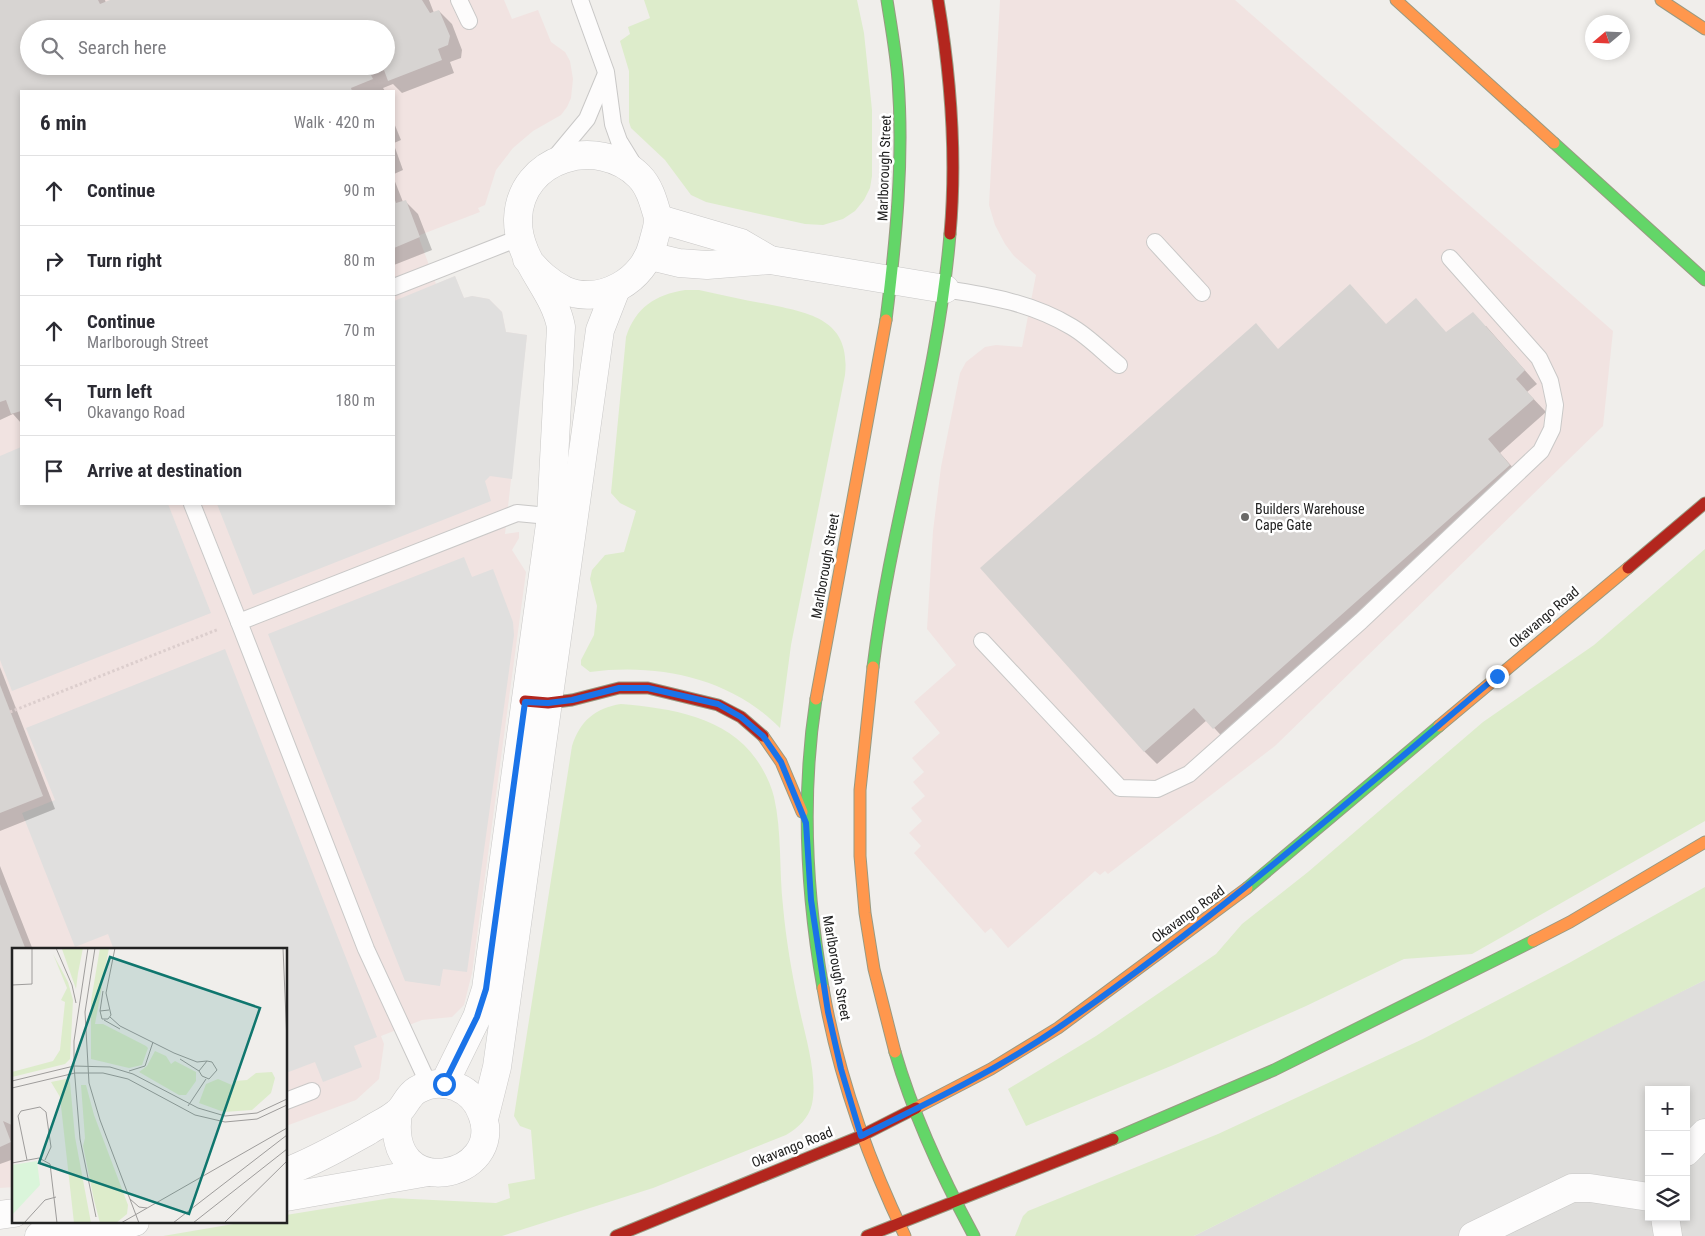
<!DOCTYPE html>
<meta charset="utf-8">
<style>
:root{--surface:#fff;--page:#f2f2f3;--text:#2b2b33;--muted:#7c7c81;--line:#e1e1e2}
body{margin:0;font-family:"Roboto Condensed",sans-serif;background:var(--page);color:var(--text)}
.controls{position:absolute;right:15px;bottom:15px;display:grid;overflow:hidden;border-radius:0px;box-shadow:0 2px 8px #0003}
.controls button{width:45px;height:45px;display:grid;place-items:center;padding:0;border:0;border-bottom:1px solid var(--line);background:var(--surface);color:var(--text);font:25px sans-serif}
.compass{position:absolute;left:1585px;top:15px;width:45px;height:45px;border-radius:50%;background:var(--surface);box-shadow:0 2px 8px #0003;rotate:251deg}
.stop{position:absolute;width:15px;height:15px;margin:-11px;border:4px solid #1a73e8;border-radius:50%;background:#fff}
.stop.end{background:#1a73e8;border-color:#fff;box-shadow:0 1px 5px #0008}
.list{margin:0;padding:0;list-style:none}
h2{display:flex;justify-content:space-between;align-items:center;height:65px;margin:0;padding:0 20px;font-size:21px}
h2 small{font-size:16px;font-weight:400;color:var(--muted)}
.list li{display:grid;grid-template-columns:32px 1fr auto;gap:15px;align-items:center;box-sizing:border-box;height:70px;padding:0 20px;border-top:1px solid var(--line)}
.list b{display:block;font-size:19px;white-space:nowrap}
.list p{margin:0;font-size:16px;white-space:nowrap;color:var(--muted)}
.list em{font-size:16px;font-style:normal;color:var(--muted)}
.icon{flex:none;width:28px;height:28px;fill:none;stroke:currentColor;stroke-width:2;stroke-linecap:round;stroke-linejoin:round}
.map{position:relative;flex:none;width:1705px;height:1236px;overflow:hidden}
.search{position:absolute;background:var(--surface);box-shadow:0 2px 8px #0003;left:20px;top:20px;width:375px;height:55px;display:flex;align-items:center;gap:12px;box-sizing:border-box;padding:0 18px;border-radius:28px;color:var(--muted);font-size:19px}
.panel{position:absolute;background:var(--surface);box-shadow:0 2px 8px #0003;left:20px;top:90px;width:375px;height:415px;border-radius:0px}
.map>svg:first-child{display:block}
.residential{fill:#dfdedc;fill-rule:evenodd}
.commercial{fill:#f1e3e1;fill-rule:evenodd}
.grass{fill:#ddeccb}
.parking{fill:#e0dfde}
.shadow{fill:#0003;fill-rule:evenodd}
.building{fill:#d7d4d2;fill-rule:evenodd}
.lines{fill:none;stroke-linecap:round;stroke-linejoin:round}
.lane-casing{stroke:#c9c8c7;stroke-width:18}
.street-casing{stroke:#c9c8c7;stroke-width:29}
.fast-casing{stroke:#999a82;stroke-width:13}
.slow-casing{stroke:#999a82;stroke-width:13}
.jam-casing{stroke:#999a82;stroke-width:13}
.path{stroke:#dccecd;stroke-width:3;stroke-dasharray:2.5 2.5;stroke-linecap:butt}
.lane{stroke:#fdfcfc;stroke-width:16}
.street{stroke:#fdfcfc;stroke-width:28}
.fast{stroke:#63d668;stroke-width:11}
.slow{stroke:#ff974d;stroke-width:11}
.jam{stroke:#b3261e;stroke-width:11}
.route{stroke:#1a73e8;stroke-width:6}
.poi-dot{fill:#6a6968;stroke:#fff;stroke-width:2}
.labels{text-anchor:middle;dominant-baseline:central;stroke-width:5;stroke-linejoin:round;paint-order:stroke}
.street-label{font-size:14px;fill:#222;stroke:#fff}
.poi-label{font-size:14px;fill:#222;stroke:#fff;text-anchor:start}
.inset-road{fill:none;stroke:#9e9c9b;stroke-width:1}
.view{fill:#0f766e;fill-opacity:0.15;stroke:#0f766e;stroke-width:2.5}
.inset-edge{fill:none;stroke:#222;stroke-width:2.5}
</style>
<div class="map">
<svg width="1705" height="1236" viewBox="0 0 1705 1236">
<rect width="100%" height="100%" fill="#f0eeeb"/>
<path class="residential" d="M1705,980V1236H1194L1660,1002ZM1649,1090H1686V1217H1649Z"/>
<g class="commercial">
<path d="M0,0H504L512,19L538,10L551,42L565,52L570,61L573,79L571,98L567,107L561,115L533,131L513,148L496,170L485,205L478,208L480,212L420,235L419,238L436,284L455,276L464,298L472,296L489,299L502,312L506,332L527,335L505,534L519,532V538L512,550L526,572L472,973L464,1005L452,1017L422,1020L381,1036L384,1044L379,1079L356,1100L286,1126V950H14V1187L0,1188ZM29,29H386V66H29ZM21,91H394V504H21Z"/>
<polygon points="1000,0 1235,0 1613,331 1603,426 1275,746 1108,874 1105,871 1100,875 1095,871 1008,948 991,928 985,933 914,853 921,846 909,833 922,821 911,808 925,796 913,782 924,772 912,758 940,733 914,702 956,665 927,629 933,531 941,467 960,373 966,362 985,347 996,345 1022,347 1036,275 1014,256 1005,244 995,225 989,205"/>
</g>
<g class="grass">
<polygon points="644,0 857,0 864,33 872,110 872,176 870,188 864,200 855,211 843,219 823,225 805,224 706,202 691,195 665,160 631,128 629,122 629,71 620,41 630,34 628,27 650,18"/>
<path d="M685,290H699C721,295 744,300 767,304C810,313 851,319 845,375L791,645L780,728C731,678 658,663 590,672L581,665V660L594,635L597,606L590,579L592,570L605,555L624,552L636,511L620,503L611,493L626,337C636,307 655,295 685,290Z"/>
<polygon points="1705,549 1705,821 1472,954 1404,959 1306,1006 1171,1066 1026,1126 1008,1089 1096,1036 1216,954 1242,924 1308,872 1483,722 1594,645"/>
<path d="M621,704C670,708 727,717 756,759C764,770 771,784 774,797C782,832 779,870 783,906C786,940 792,974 799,1007C805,1035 818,1076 812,1104C809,1118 798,1128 786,1135L653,1188L502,1236H163L245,1222H286V1215L391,1198L496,1203L510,1198L508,1184L535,1179L531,1130L520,1126L514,1116L572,746C580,721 595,708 621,704Z"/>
<polygon points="1705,887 1705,980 1194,1236 1015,1236 1023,1216 1028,1211 1218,1134 1423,1039 1569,963"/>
</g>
<g class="parking">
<polygon points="455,276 464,298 472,296 489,299 502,312 506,332 527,335 512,479 490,476 485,481 491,501 253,595 217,504 394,504 394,301"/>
<polygon points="21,447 21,504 168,504 211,613 12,691 0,660 0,456"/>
<polygon points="464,557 472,577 493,569 513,622 514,635 467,972 443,969 440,986 405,981 268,634"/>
<polygon points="225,649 377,1037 354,1046 362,1067 323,1082 315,1062 286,1073 286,950 114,950 108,934 75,947 22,813 55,800 26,728"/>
</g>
<g class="shadow">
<path d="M0,0H105L106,3L114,0H429L434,13L439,11L452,24L462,50L461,58L450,62L454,73L402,93L393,84L383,88L385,91H21V423L13,414L0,420ZM29,29H386V66H29Z"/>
<polygon points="394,123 401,140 394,143"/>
<polygon points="394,145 403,170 394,174"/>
<polygon points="394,179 403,202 405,201 418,214 432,250 394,265"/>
<polygon points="1387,325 1447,333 1486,326 1537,384 1527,392 1546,412 1500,453 1522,478 1227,742 1207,720 1157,764 1144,751 1279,350"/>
<polygon points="0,667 55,809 0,831"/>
<polygon points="0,866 33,950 14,950 14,1159 0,1164"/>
</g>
<g class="building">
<path d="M0,0H98L100,4L110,0H422L430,13L439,10L450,36L448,45L438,49L442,60L388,81L384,70L371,75L373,79L351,88L352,91H21V411L11,414L6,400L0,402ZM29,29H386V66H29Z"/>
<polygon points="394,197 396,203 406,200 420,237 394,248"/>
<polygon points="1350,284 1386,324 1416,298 1446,332 1473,312 1525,370 1516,379 1534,399 1488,439 1510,465 1213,729 1194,708 1144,752 980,568 1256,323 1278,349"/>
<polygon points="0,685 43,796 0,813"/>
<polygon points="0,884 26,950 14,950 14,1126 3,1121 11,1142 0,1147"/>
</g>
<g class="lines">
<g class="lane-casing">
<g id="lane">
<polyline points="459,0 469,21"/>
<polyline points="580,0 606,72 613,124 619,141 635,167"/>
<polyline points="552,161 587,119 605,76"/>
<polyline points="1155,242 1202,293"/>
<polyline points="394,287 519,238"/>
<path d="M945,289C990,296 1032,303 1072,327C1089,337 1104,353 1119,365"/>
<polyline points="192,504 239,622"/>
<polyline points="982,641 1120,788 1157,789 1189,774 1361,621 1541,451 1552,429 1555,405 1550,381 1539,358 1450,258"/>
<polyline points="429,1085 366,949 239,622 517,513 559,517"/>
<polyline points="286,1101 312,1091"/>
</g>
</g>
<g class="street-casing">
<g id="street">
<polyline points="659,219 741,243 770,260"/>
<polyline points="650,256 679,263 707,265 770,260 945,289"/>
<path d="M444,1084L477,1017L486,989L551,517L561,327C554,288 517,261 518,219C520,157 598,135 639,176C649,186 653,200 657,214C660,223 655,234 653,243C645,280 601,306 564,290C548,282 538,272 527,259"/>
<polyline points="484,1119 497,1067 600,330 616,289"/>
<polyline points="1686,1152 1705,1133"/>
<path d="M286,1172C315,1161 341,1146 368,1131C377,1125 389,1120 397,1113C405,1107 407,1096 417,1090C429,1083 444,1082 457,1087C469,1092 478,1102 482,1114C507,1179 384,1205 398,1113"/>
<polyline points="286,1197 428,1172"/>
<polyline points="0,1215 14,1213"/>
<polyline points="1665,1217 1668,1236"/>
<polyline points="39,1236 135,1222"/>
<polyline points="1473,1236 1572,1188 1590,1188 1649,1197"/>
</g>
</g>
<g class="fast-casing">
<g id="fast">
<polyline points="1554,143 1705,280"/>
<path d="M886,320C896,240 904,160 898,80C896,53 891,26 887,0"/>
<path d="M873,667C891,521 938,380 950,234"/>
<path d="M816,699C801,796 806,892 823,988"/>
<polyline points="1247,888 1439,726"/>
<path d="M895,1052C914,1117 942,1177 974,1236"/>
<polyline points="1113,1139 1274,1070 1533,941"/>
</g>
</g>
<g class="slow-casing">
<g id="slow">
<polyline points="1396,0 1554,143"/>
<polyline points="1661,0 1705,29"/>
<polyline points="873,667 860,790 860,856 865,913 874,969 895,1052"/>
<polyline points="816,699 886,320"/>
<polyline points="1439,726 1628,568"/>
<polyline points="763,736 781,762 802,812"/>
<polyline points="1533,941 1570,922 1705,842"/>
<path d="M823,988C838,1075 867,1157 905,1236"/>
<polyline points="916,1108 991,1069 1058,1028 1247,888"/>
</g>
</g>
<g class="jam-casing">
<g id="jam">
<path d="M938,0C951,78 957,156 950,234"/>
<polyline points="1628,568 1705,503"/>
<polyline points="525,701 548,703 572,700 619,688 648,688 718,705 741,717 763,736"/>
<polyline points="616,1236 861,1136 916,1108"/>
<polyline points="867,1236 1113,1139"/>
</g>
</g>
<polyline class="path" points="10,712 219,629"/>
<use href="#lane" class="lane"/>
<use href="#street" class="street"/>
<use href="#fast" class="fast"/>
<use href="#slow" class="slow"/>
<use href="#jam" class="jam"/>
</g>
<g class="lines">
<path class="route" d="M444,1084L477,1017L486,989L525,702L548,703L572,700L619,688H648L718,704L741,717L763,736L781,762L806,823L811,900L828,1012L841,1069L861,1136C928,1103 997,1070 1058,1028C1213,921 1354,797 1497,676"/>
</g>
<circle class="poi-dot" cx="1245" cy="517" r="5"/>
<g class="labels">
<g class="street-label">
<text transform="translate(884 168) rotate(-88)">Marlborough Street</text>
<text transform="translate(825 566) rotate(-80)">Marlborough Street</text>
<text transform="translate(1544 617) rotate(-40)">Okavango Road</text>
<text transform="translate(1188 914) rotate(-36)">Okavango Road</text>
<text transform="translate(837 968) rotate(80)">Marlborough Street</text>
<text transform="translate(792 1147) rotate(-22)">Okavango Road</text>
</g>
<g class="poi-label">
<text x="1255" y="509">Builders Warehouse<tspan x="1255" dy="16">Cape Gate</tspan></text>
</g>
</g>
<g transform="translate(12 948)">
<rect width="275" height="275" fill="#f0eeeb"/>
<path d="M71,0L66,25L64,41L50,1ZM88,0H97L83,76H91L134,98L136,100L130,117L117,120L79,111V53ZM41,6L56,34L61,52L58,111L53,116L0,129V124L41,113L48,102L53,54L49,52L55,40ZM143,103L154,108L159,116L163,113L184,124V133L174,147H167L127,124L135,118ZM260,124L263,130L259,145L240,162L212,164L187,155L194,136L206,131L222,138L223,133L235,132L244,125ZM54,131L58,134L63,189L79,275H62L48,149L39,134ZM69,137H74L82,167L116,257L115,266L104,275H88L82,252L71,198L73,190Z" fill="#ddeccb"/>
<path d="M25,213L28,237L0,267V217Z" fill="#daf5da"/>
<path class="inset-road" d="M44,0L60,37L64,55M76,0L62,93V118L68,191L84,269M83,0L73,64L77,135L88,172L127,275M271,0L275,94M0,37L20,36V0M97,62L88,63L90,71H96L99,67L94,45L103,0M88,63L91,43M98,69L108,78L162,105L185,114L195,113L200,114L205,122L197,131L190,128L187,123L195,113M92,72L108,81M168,111L187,123M117,123L133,118L141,94M0,133L62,118L98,119L121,126L186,160L213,168L245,165L275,151M0,140L63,125H91L116,131L183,167L213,174L245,171L275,157M176,158L194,131M15,212L6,168L9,163L28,159L34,164L39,199L33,212M0,215L27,210L38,216L45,275M118,251L127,259L135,260M12,275L33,252L44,249M109,275L275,180M161,275L275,187M181,275L275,201M212,275L275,213"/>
<path class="view" d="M98,9L248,60L177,266L27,215Z"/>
<rect width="275" height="275" class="inset-edge"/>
</g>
</svg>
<div class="controls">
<button>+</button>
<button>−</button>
<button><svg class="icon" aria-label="layers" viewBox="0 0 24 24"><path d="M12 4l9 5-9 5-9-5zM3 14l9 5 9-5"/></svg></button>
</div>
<svg class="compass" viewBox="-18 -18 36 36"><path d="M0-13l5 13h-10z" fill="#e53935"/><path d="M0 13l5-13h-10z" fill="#7c7c81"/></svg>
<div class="stop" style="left:444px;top:1084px"></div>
<div class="stop end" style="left:1497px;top:676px"></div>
<div class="search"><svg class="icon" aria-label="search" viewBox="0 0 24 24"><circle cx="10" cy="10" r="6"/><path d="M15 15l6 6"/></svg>Search here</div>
<section class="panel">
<h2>6 min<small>Walk · 420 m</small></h2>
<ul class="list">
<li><svg class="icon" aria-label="ahead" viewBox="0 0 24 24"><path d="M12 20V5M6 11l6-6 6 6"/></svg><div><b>Continue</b></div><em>90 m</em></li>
<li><svg class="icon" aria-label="right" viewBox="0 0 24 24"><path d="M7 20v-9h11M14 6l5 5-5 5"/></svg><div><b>Turn right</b></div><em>80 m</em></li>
<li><svg class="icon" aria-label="ahead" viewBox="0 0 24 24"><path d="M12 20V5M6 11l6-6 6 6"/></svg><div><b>Continue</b><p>Marlborough Street</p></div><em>70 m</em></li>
<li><svg class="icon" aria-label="left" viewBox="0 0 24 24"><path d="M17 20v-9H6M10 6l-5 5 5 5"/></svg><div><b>Turn left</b><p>Okavango Road</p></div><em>180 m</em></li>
<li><svg class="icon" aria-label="arrive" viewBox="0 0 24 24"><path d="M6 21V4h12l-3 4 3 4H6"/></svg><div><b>Arrive at destination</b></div></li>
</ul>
</section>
</div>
